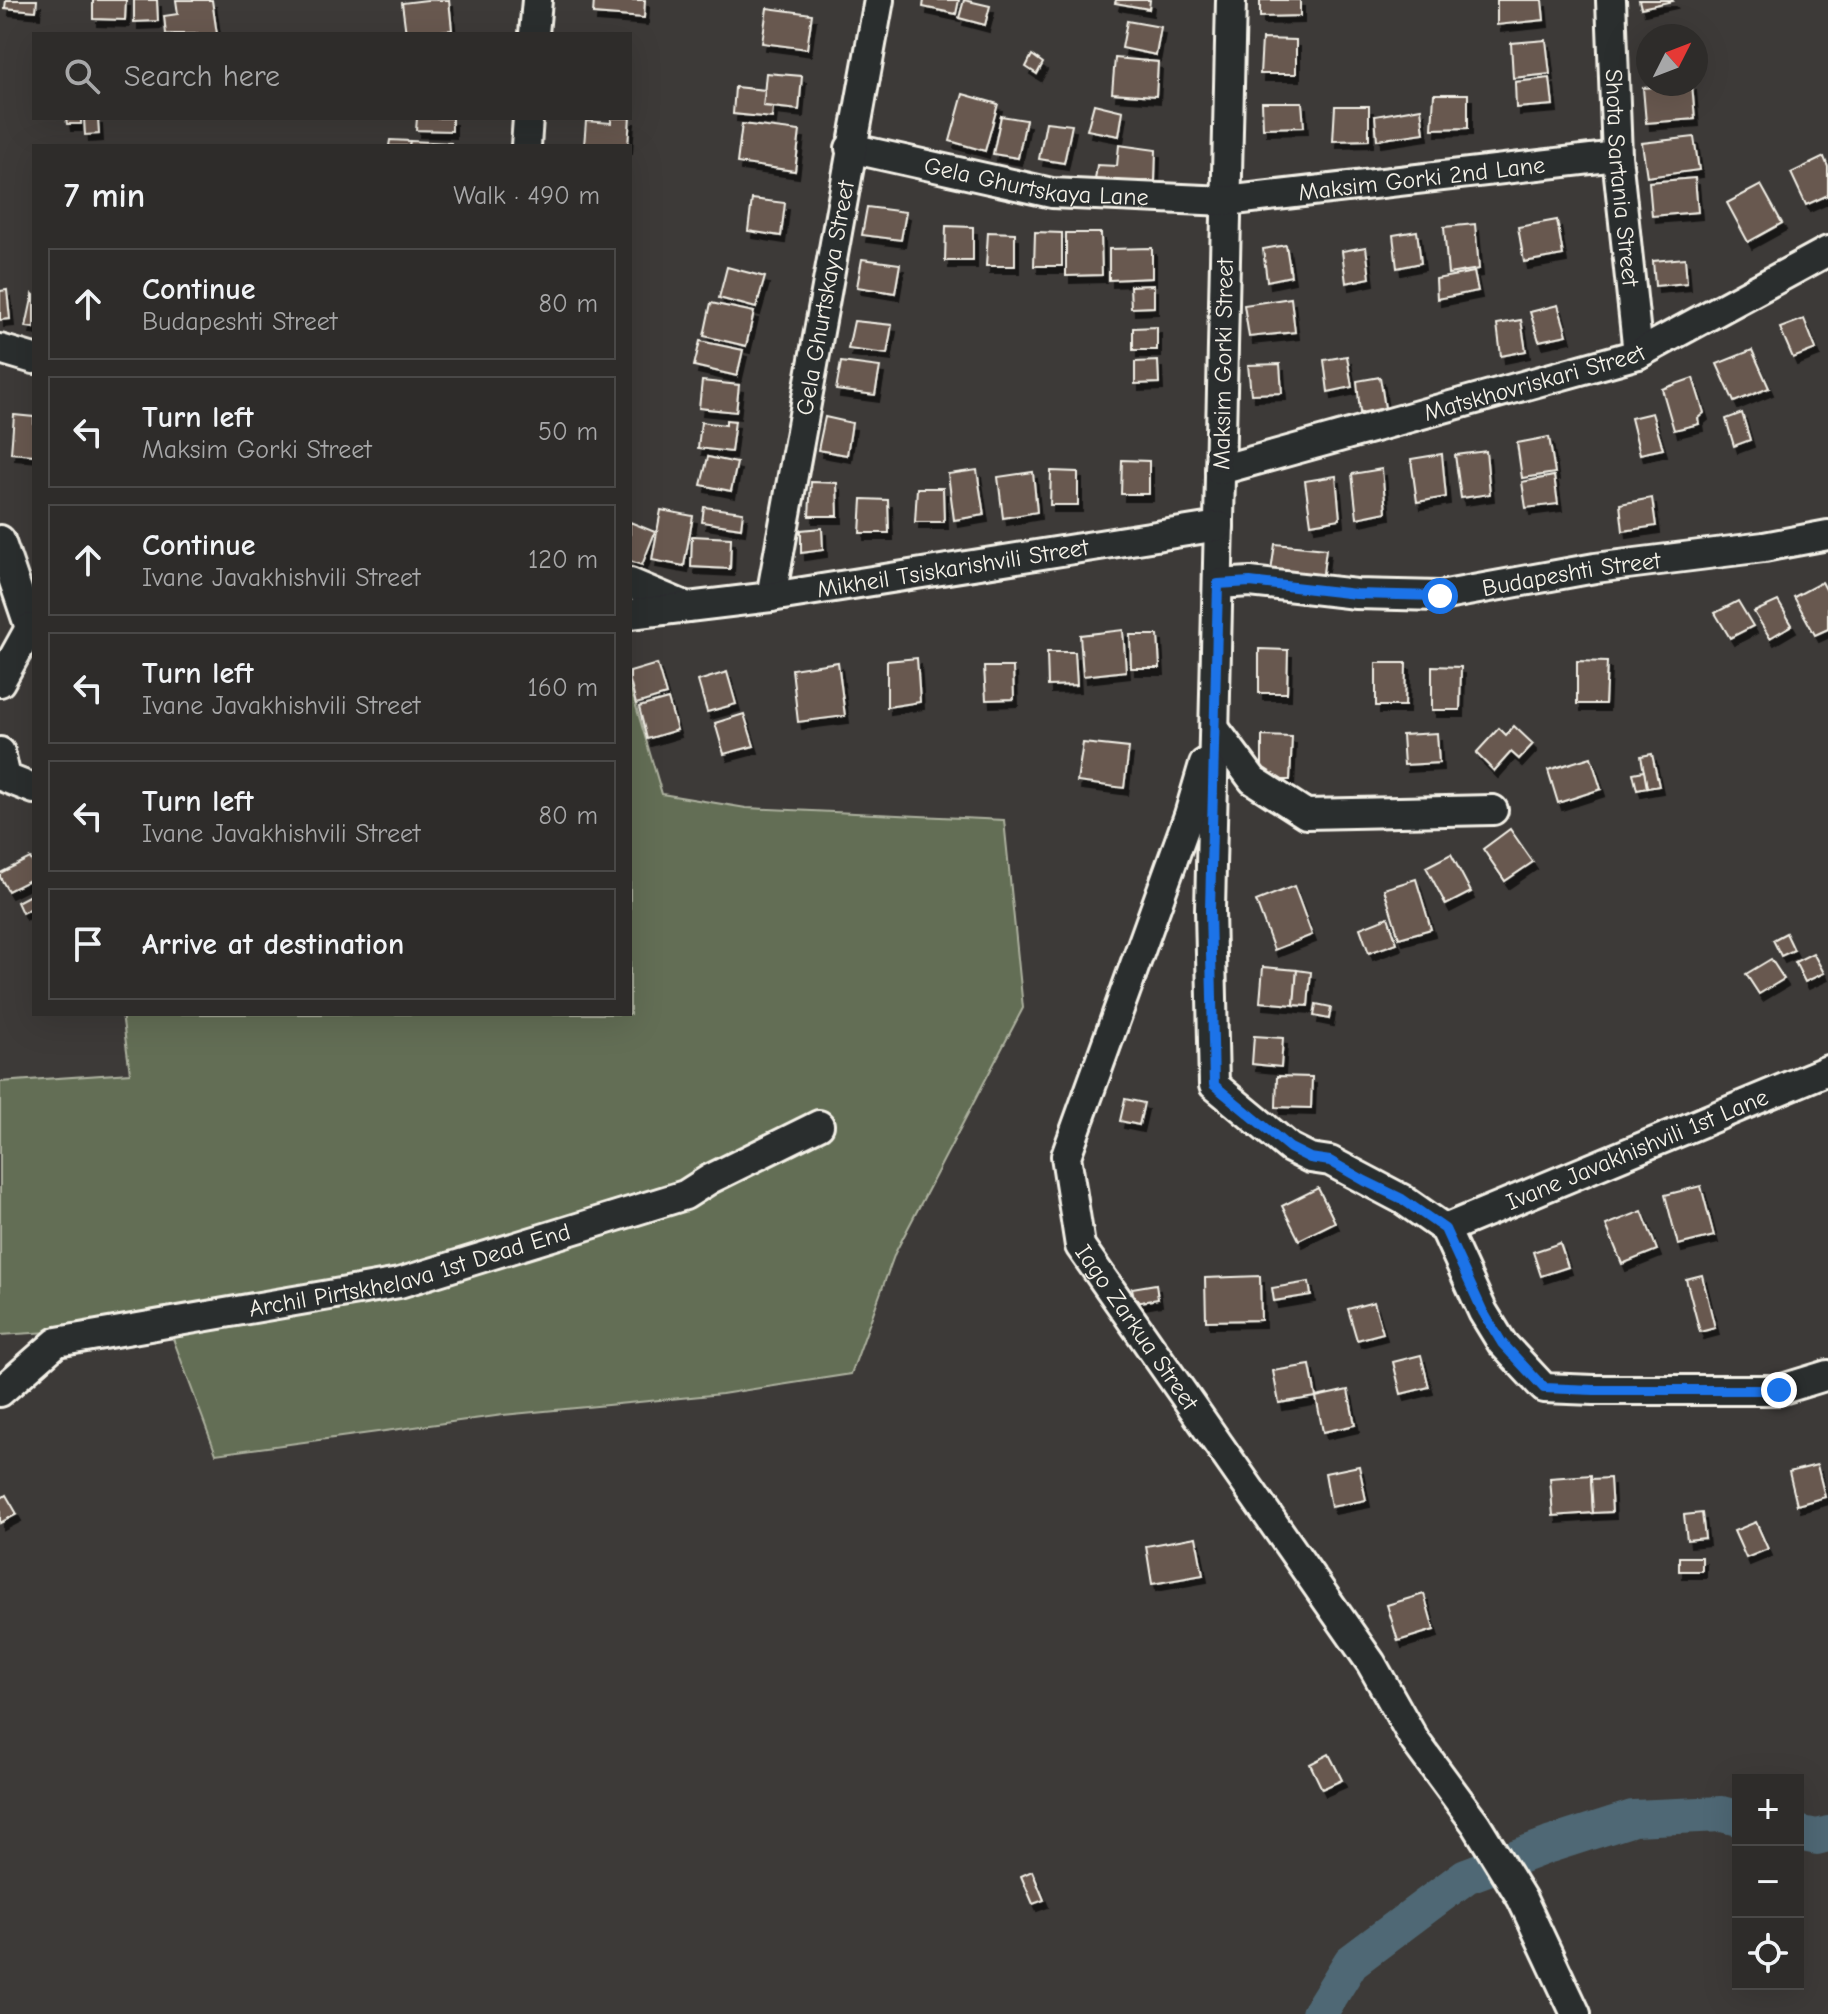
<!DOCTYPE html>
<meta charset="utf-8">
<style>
:root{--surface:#2e2c2a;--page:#363432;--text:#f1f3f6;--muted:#a7a7a8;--line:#494847}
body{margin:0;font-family:"Comic Neue",sans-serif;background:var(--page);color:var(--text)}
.controls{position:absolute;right:24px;bottom:24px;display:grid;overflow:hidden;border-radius:0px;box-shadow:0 8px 32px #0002}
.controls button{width:72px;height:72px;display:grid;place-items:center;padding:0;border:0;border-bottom:2px solid var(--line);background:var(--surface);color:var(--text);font:40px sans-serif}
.compass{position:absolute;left:1636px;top:24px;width:72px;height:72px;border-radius:50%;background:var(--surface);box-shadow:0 8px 32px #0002;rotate:48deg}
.stop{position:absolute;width:24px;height:24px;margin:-18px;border:6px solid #1a73e8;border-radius:50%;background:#fff}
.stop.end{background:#1a73e8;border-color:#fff;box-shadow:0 2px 8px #0008}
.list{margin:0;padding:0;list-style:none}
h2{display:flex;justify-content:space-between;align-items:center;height:104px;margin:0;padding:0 32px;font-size:34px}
h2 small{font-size:26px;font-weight:400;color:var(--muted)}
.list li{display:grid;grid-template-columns:52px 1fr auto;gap:24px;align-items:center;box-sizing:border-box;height:112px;margin:0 16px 16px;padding:0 16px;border:2px solid var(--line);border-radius:0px}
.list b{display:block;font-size:30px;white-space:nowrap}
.list p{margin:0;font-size:26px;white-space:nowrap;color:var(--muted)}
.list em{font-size:26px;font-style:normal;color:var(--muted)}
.icon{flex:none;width:44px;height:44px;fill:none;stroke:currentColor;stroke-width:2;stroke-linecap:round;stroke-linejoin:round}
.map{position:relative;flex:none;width:1828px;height:2014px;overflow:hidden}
.search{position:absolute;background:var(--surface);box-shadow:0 8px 32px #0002;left:32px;top:32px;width:600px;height:88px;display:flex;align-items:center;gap:20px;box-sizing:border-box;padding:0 28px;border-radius:0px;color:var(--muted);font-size:30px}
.panel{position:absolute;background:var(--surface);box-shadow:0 8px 32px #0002;left:32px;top:144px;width:600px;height:872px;border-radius:0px}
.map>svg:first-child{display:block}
.green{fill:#636e55;stroke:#acb09e;stroke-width:2}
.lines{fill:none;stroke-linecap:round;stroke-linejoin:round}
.river{stroke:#4f6874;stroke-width:36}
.building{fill:#685950;stroke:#f4f1e8;stroke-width:2;filter:url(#shadow)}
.minor-casing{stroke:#f4f1e8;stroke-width:34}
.minor{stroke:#2a2d2e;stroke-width:28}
.route{stroke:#1a73e8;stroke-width:10}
.labels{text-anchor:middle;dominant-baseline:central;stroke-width:8;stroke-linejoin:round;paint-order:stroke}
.street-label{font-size:24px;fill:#f4f1e8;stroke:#2a2d2e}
</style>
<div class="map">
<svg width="1828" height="2014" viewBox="0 0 1828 2014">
<defs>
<filter id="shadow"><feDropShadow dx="4" dy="7" stdDeviation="0" flood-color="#0009"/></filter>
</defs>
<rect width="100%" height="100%" fill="#3d3a38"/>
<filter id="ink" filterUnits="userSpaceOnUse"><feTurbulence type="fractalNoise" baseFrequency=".0125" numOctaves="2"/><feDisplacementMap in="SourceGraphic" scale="16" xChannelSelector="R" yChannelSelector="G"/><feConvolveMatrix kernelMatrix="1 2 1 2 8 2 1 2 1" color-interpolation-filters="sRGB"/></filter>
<g filter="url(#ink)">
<polygon class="green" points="630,686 662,794 746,808 1004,820 1023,1008 895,1253 851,1374 722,1394 503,1415 216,1454 168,1325 0,1335 0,1082 130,1073 122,1014 630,1014"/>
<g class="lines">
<g class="river">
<polyline points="1798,1833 1817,1837 1828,1834"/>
<polyline points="1319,2014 1351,1962 1466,1876 1549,1845 1633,1818 1722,1814 1738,1818"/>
</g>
</g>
<g class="building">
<polygon points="6,0 37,0 36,11 5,8"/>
<polygon points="93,0 126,0 125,20 93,19"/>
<polygon points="134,0 157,0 158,21 134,22"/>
<polygon points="176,0 212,0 217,34 166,34 164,16 178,14"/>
<polygon points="427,0 449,0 452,30 406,34 402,3"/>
<polygon points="594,0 645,0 644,18 593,14"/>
<polygon points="924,0 959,0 956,14 923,7"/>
<polygon points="964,0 990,6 985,25 959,18"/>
<polygon points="1116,0 1150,0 1149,9 1115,3"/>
<polygon points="1260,0 1300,0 1300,16 1260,17"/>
<polygon points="1497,0 1542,0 1544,20 1497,25"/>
<polygon points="1639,0 1672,0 1673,1 1641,8"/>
<polygon points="767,8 812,14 807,49 762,43"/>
<polygon points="1127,21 1161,27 1156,55 1122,48"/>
<polygon points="1262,39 1296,40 1296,74 1260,74"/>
<polygon points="1546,40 1550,74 1513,78 1511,43"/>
<polygon points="1032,55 1043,63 1037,74 1026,67"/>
<polygon points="1115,58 1158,62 1156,96 1112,93"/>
<polygon points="766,73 802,76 799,110 763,106"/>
<polygon points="1550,78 1553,105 1516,108 1515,82"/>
<polygon points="1692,84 1695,119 1646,123 1643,88"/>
<polygon points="735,87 765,90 763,106 773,107 772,118 733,114"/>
<polygon points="963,94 998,104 985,151 950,141"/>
<polygon points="1434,94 1468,94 1468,128 1432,129"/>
<polygon points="1262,102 1302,102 1304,127 1263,128"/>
<polygon points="1094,104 1123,111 1119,136 1087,130"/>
<polygon points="1335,106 1369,106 1369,140 1333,141"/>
<polygon points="1421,108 1424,133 1377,140 1375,116"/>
<polygon points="630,116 628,146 584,146 586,121 611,123 611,118 630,118"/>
<polygon points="1001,116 1026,120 1018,158 993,154"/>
<polygon points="66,118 81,118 81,124 67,124"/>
<polygon points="84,118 98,118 99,134 85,135"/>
<polygon points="417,118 452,118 452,131 416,130"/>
<polygon points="1046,122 1072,125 1064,163 1039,159"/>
<polygon points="742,124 800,131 795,171 737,163"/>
<polygon points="1694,137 1699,170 1647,177 1642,143"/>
<polygon points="390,140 410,141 409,146 389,146"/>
<polygon points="410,141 451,143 451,146 409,146"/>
<polygon points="1119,145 1156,150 1155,181 1118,182 1094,188 1097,165 1117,166"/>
<polygon points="1824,157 1828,167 1828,195 1806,205 1791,173"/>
<polygon points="1695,178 1698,212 1652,216 1649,182"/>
<polygon points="1761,185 1782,223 1748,242 1727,203"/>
<polygon points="752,199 785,203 781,236 748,231"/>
<polygon points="867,207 906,212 901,240 862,235"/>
<polygon points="1557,220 1563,255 1524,262 1518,227"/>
<polygon points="1475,224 1479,269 1448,274 1444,227"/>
<polygon points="946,226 973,227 973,261 945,261"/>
<polygon points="1417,231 1421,263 1397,268 1393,235"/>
<polygon points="988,232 1015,233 1015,266 986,266"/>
<polygon points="1035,232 1062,233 1062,266 1034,266"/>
<polygon points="1066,233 1101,233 1102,275 1066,276"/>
<polygon points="1286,245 1291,276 1267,281 1263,249"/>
<polygon points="1366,247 1370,278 1346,283 1342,251"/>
<polygon points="1152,248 1152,278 1109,280 1109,249"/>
<polygon points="1685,258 1687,283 1655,286 1653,261"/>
<polygon points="862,259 900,264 895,293 857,287"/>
<polygon points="727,267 765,277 756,308 719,298"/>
<polygon points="1474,272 1478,291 1437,299 1436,279"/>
<polygon points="1154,285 1154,307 1131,308 1130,286"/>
<polygon points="7,290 10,319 0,320 0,291"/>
<polygon points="33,294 34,295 34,328 26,327"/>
<polygon points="1291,298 1295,332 1249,337 1244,305"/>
<polygon points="711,303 754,312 746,346 704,336"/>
<polygon points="1558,305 1567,335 1539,341 1530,312"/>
<polygon points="1804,319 1816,349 1793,358 1780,328"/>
<polygon points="1521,320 1526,351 1501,356 1497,324"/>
<polygon points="854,321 892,325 887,354 848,349"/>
<polygon points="1157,327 1157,350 1133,350 1133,328"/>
<polygon points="700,341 743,350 737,376 694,366"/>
<polygon points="1752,350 1769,388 1734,402 1717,364"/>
<polygon points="1347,356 1352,387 1328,392 1324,360"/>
<polygon points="1158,361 1159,383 1135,384 1135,362"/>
<polygon points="841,362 880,367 875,395 836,390"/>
<polygon points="1280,364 1282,393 1251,394 1248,365"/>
<polygon points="1380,377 1385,408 1360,413 1357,381"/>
<polygon points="1693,378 1704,413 1698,418 1699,424 1674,430 1662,389"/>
<polygon points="702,381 739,385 736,412 699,408"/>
<polygon points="1652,413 1663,449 1640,454 1631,418"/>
<polygon points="1742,413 1750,440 1734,446 1726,419"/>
<polygon points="14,415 34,417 34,455 11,453"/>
<polygon points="825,417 852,423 847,455 818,450"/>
<polygon points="726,420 735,421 731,452 698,448 701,422 726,425"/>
<polygon points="1549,437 1555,473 1522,478 1517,443"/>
<polygon points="1486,451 1490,494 1461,498 1455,455"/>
<polygon points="1442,454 1446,497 1417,502 1411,459"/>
<polygon points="708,457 737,463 731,491 701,485"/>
<polygon points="1122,460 1149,461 1149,494 1121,494"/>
<polygon points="1382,469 1386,512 1357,518 1352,474"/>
<polygon points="977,470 984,515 954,520 948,474"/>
<polygon points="1051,471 1078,472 1078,505 1050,505"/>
<polygon points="1033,472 1037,512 1003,518 998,477"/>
<polygon points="1336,476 1340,519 1311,524 1305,481"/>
<polygon points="1554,476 1558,504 1526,508 1522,482"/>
<polygon points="811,482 837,483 838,516 809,516"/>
<polygon points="917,488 943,488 944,522 915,522"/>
<polygon points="1652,498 1656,526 1623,531 1620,504"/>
<polygon points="862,499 888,500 889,533 860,533"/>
<polygon points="704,507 743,512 741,528 702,522"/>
<polygon points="661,510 693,516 684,566 652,560"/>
<polygon points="630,522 655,532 642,565 630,561"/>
<polygon points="822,528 823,550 801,553 801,530"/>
<polygon points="692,536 731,538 730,569 691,567"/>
<polygon points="1275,544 1326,549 1322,581 1270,578"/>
<polygon points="1822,582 1828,593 1828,629 1815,635 1794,597"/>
<polygon points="1738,601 1753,626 1730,638 1715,613"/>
<polygon points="1778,601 1792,625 1770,638 1754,612"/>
<polygon points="1123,630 1126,671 1083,676 1080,635"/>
<polygon points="1130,635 1158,635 1160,668 1131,668"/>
<polygon points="1259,649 1288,650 1287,693 1259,693"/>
<polygon points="1047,652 1075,652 1077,685 1048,686"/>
<polygon points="917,658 920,702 887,707 887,661"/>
<polygon points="1577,661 1607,662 1605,704 1577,704"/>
<polygon points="838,662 845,716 798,722 792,669"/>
<polygon points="1376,663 1406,663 1405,706 1376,706"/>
<polygon points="657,664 666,695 636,704 630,681 630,672"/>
<polygon points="1432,666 1461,667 1460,710 1432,710"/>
<polygon points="984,667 1013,667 1014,699 986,700"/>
<polygon points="727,672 736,704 707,712 698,681"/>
<polygon points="668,699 677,730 647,739 639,707"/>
<polygon points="744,714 754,746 724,754 715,723"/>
<polygon points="1514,726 1533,744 1519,759 1511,752 1494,771 1476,753 1499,728 1506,735"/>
<polygon points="1437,733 1439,763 1404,765 1402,735"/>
<polygon points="1262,736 1292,737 1290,780 1262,780"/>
<polygon points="1083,743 1129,748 1124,788 1077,782"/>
<polygon points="1652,754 1659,786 1647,788 1641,756"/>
<polygon points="1591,757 1601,789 1558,803 1548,770"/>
<polygon points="1644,771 1647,788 1637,790 1633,773"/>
<polygon points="1510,829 1533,862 1505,881 1483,849"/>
<polygon points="1451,854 1471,892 1446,905 1426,867"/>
<polygon points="30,858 34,865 34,878 8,891 0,877 0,873"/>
<polygon points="1416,879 1431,929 1399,938 1384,889"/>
<polygon points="1294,886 1312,935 1274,950 1256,901"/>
<polygon points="34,893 34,907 22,913 17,902"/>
<polygon points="1388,917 1397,943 1369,953 1360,928"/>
<polygon points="1786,933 1794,950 1781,956 1773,940"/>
<polygon points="1813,953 1824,973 1805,982 1795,962"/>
<polygon points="1771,959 1784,979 1759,994 1746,974"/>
<polygon points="1263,967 1297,970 1294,1005 1260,1002"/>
<polygon points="1297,970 1311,972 1308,1006 1294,1005"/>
<polygon points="1316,1004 1331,1007 1329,1019 1314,1016"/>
<polygon points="1254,1036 1283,1038 1281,1067 1252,1064"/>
<polygon points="1277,1076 1312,1077 1311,1108 1276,1107"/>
<polygon points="1125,1099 1144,1103 1139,1125 1120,1121"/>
<polygon points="1701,1186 1714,1236 1678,1245 1665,1195"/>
<polygon points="1318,1188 1335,1222 1299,1240 1282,1206"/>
<polygon points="1642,1211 1657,1250 1622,1264 1606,1225"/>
<polygon points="1560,1243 1568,1267 1541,1276 1533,1252"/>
<polygon points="1702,1275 1715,1328 1700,1332 1686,1279"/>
<polygon points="1260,1276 1261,1320 1206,1321 1205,1278"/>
<polygon points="1309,1282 1311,1295 1274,1301 1272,1288"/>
<polygon points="1156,1284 1158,1299 1135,1303 1132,1288"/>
<polygon points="1374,1302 1383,1333 1357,1340 1348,1309"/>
<polygon points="1421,1355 1429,1387 1401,1394 1393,1362"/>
<polygon points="1310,1365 1316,1397 1279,1403 1273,1371"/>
<polygon points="1348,1390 1355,1425 1323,1432 1316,1397"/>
<polygon points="1817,1465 1825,1497 1797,1505 1789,1472"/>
<polygon points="1359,1466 1366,1500 1331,1507 1325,1473"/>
<polygon points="1591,1475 1593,1513 1553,1516 1550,1478"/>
<polygon points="1610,1478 1612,1512 1593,1513 1591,1479"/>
<polygon points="6,1495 17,1514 0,1523 0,1499"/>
<polygon points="1702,1513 1705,1538 1687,1540 1684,1515"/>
<polygon points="1756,1522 1768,1549 1746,1558 1734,1531"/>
<polygon points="1196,1537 1203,1575 1152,1584 1146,1546"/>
<rect x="1679" y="1557" width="23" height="14"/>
<polygon points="1424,1594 1434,1630 1398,1641 1387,1605"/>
<polygon points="1329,1754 1342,1780 1322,1789 1310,1764"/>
<polygon points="1032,1871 1044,1900 1033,1904 1021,1876"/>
</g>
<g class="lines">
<g class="minor-casing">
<g id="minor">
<polyline points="1231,0 1210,910 1214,1085 1290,1148 1310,1158 1330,1161 1402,1199 1445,1229 1483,1312 1502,1343 1544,1388 1594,1390 1779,1390 1828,1375"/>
<path id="s1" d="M1611,0L1617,156L1638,354"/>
<polyline points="534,34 537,0"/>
<polyline points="526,146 528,118"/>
<path id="s2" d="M850,148L1052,193L1226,201L1617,156"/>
<polyline points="0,349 34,359"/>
<path id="s3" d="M1220,470L1638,354L1828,251"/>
<polyline points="0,540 30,628"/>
<polyline points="630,583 687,607"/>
<path id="s4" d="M1218,584L1250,582L1356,594L1440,596L1595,568L1764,547L1828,535"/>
<path id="s5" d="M771,597L879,0"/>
<path id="s6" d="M630,614L771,597L1219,526"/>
<polyline points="0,682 30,628"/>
<polyline points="1215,729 1253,780 1306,814 1493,810"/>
<polyline points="0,752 6,778 34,789"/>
<path id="s7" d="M1204,764L1189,815L1066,1156L1080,1246L1371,1663L1415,1741L1476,1824L1522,1899L1576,2014"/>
<path id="s8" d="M1445,1229L1828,1070"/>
<path id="s9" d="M0,1392L57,1342L399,1283L685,1195L710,1179L819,1125"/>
</g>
</g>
<use href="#minor" class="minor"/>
</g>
</g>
<g class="lines" filter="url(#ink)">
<polyline class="route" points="1440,596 1356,594 1250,582 1218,584 1210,910 1214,1085 1290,1148 1310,1158 1330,1161 1365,1181 1402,1199 1445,1229 1483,1312 1502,1343 1544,1388 1594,1390 1779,1390"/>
</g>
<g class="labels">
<g class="street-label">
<text stroke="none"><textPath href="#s1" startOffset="178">Shota Sartania Street</textPath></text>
<text stroke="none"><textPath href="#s2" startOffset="578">Maksim Gorki 2nd Lane</textPath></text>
<text stroke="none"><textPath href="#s2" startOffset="190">Gela Ghurtskaya Lane</textPath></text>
<text stroke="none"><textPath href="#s5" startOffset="304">Gela Ghurtskaya Street</textPath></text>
<text transform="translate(1223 364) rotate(-89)">Maksim Gorki Street</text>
<text stroke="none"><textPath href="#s3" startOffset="326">Matskhovriskari Street</textPath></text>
<text stroke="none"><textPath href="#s6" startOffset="326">Mikheil Tsiskarishvili Street</textPath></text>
<text stroke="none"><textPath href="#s4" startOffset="356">Budapeshti Street</textPath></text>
<text stroke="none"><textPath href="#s8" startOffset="208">Ivane Javakhishvili 1st Lane</textPath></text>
<text stroke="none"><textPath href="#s9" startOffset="436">Archil Pirtskhelava 1st Dead End</textPath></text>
<text stroke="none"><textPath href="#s7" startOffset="606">Iago Zarkua Street</textPath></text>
</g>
</g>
</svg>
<div class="controls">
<button>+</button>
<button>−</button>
<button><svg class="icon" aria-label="locate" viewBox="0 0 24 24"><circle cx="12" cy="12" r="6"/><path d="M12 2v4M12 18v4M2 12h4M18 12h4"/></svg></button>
</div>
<svg class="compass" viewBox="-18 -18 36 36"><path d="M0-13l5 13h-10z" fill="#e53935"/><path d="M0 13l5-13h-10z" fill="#a7a7a8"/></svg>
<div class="stop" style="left:1440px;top:596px"></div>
<div class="stop end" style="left:1779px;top:1390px"></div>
<div class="search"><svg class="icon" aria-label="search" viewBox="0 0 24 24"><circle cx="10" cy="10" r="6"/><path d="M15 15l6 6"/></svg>Search here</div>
<section class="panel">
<h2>7 min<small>Walk · 490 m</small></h2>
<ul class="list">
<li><svg class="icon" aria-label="ahead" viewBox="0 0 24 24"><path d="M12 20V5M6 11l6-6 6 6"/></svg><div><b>Continue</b><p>Budapeshti Street</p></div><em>80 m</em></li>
<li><svg class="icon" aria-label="left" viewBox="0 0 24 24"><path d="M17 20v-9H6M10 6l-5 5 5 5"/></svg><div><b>Turn left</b><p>Maksim Gorki Street</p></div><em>50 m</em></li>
<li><svg class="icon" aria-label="ahead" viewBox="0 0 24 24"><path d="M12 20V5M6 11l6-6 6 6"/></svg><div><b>Continue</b><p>Ivane Javakhishvili Street</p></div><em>120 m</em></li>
<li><svg class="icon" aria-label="left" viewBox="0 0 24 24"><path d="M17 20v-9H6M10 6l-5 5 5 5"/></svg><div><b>Turn left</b><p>Ivane Javakhishvili Street</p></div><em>160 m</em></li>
<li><svg class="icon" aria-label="left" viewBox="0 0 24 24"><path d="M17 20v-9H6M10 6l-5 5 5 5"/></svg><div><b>Turn left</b><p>Ivane Javakhishvili Street</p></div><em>80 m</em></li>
<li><svg class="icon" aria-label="arrive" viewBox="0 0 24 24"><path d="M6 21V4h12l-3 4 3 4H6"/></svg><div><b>Arrive at destination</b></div></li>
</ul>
</section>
</div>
